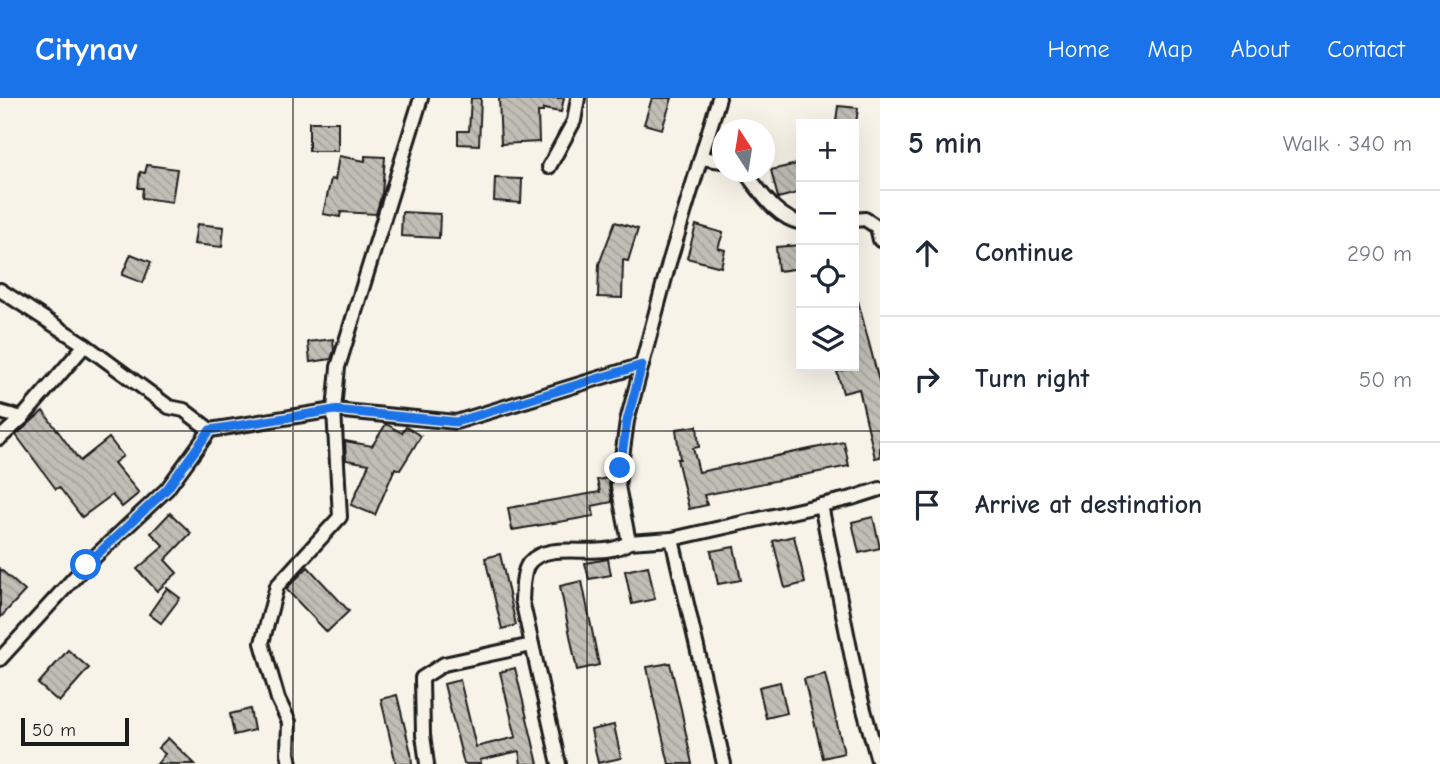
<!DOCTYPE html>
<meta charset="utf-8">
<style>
:root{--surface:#fff;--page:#f2f2f3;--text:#1f2937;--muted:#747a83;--line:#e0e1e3;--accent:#1a73e8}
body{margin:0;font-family:"Comic Neue",sans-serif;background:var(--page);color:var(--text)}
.controls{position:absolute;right:21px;top:21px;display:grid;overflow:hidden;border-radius:0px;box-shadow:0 7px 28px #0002}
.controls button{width:63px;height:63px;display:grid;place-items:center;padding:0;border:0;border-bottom:2px solid var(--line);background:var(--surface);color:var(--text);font:35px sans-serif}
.compass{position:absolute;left:712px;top:21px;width:63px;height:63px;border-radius:50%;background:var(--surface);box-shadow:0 7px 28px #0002;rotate:348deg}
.scale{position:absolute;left:21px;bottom:18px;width:108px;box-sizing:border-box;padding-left:7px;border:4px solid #1c1c1c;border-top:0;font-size:19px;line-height:24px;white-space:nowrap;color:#1c1c1c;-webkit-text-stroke:5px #f7f3e8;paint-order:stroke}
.stop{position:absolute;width:21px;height:21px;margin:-16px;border:5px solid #1a73e8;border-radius:50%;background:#fff}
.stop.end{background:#1a73e8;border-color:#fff;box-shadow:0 2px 7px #0008}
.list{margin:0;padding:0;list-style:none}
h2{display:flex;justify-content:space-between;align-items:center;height:91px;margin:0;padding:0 28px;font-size:30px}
h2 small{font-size:23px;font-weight:400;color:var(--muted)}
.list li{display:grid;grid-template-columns:46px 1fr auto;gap:21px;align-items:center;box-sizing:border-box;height:126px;padding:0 28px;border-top:2px solid var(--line)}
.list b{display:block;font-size:26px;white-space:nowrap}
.list em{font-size:23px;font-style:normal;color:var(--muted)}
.icon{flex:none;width:38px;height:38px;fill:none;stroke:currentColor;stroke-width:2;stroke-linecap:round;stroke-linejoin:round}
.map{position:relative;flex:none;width:880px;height:666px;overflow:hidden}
header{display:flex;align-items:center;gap:42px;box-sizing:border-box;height:98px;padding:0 35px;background:var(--accent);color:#fff}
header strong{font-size:33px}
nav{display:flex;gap:38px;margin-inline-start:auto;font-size:24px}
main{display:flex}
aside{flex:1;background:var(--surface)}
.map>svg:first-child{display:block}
.building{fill:url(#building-back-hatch);stroke:#1c1c1c;stroke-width:2}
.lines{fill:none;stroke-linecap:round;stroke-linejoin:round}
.street-casing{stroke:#1c1c1c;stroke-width:18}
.street{stroke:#f7f3e8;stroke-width:12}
.route{stroke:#1a73e8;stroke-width:9}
.grid{fill:none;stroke:#1c1c1c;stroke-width:2;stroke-opacity:0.55}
</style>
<header>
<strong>Citynav</strong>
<nav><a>Home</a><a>Map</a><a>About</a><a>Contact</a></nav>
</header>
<main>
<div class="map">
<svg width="880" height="666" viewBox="0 0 880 666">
<defs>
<pattern id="building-back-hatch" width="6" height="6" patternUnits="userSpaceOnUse" patternTransform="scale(1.75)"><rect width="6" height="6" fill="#c0beb5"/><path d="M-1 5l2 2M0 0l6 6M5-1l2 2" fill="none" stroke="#a4a39b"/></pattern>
</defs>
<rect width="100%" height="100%" fill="#f7f3e8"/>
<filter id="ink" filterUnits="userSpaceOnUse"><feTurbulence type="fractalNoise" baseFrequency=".0143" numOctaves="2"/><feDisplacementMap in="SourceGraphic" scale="14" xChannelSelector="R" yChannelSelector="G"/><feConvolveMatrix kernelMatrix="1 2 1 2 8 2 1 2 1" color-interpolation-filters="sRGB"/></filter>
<g filter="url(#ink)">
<g class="building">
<polygon points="471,0 481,0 479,47 458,46 458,33 469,33"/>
<polygon points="499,0 564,0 561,14 543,11 543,14 538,14 539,44 501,46"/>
<polygon points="652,0 672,0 662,31 644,26"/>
<polygon points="838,8 858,10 856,26 836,23"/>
<rect x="309" y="24" width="29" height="29"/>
<polygon points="339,58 365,63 365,58 385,59 382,95 376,116 341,114 340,119 323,116 331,81 335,82"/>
<polygon points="801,65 801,94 778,100 771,72"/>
<polygon points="147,67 177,71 172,104 142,100 143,90 138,90 140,74 145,75"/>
<polygon points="495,80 522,81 521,105 494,103"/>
<polygon points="402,114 440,116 439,140 401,138"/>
<polygon points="615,124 638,131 628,163 623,162 622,200 598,199 599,166"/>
<polygon points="197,126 224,129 222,149 194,146"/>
<polygon points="696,127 723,135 718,150 725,152 721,169 687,160"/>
<polygon points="801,147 801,170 778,173 776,149"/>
<polygon points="131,156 151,164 143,185 122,177"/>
<polygon points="854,203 858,203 880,287 880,359 875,360 859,291 843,295 837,274 854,270"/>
<polygon points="333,241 334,252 331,261 310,264 308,244"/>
<polygon points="43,313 80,363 109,340 123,358 114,365 139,395 122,409 112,397 82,419 59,389 56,391 16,337"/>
<polygon points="386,326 402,335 406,329 421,338 400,372 395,370 375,417 351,407 369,366 346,362 345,343 372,348"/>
<polygon points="697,328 699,349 693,350 699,374 844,344 849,368 704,397 707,407 689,411 677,361 680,361 676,331"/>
<polygon points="608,380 612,404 592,408 594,418 512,432 508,410 600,394 597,382"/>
<polygon points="170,415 191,435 165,462 177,475 157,493 137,471 164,448 151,435"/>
<polygon points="873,419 880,450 859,455 852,424"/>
<polygon points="794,438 805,485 785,490 773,443"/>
<polygon points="734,449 741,482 718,486 711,453"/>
<polygon points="500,456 516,527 502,531 485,460"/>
<polygon points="608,461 611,477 589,481 585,465"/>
<polygon points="648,468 655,501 632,506 625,473"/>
<polygon points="308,469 349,513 327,534 286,491"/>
<polygon points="0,471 25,493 0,520"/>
<polygon points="582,483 599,567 577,572 560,488"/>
<polygon points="167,490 180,500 161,525 149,516"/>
<polygon points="68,552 89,570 59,604 38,586"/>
<polygon points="670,565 681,611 692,666 669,666 654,603 647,569"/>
<polygon points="515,570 538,666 521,666 519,653 480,662 481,666 464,666 444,586 460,582 476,649 516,639 500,574"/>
<polygon points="825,576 844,655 823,660 804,581"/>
<polygon points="780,584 787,615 766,620 759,589"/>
<polygon points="397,597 411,655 412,666 396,666 381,601"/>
<polygon points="250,611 254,632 234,637 230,616"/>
<polygon points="614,627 621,660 598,665 591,632"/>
<polygon points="168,640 195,666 157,666 165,656 158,650"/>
</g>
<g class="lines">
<g class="street-casing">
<g id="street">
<polyline points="701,60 722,63"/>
<polyline points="549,69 574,23 578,0"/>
<path d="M745,74C761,94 775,119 801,125"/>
<polyline points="854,122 865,121 877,129 880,142"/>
<polyline points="0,192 85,247 169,309 184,312 210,332"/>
<polyline points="0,314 22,320"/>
<polyline points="0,340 22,320 85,247"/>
<polyline points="821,407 858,590 879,666"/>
<polyline points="672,441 724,666"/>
<polyline points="629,444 672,441 852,400 880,391"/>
<polyline points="0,561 86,467 167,391 210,332 334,312 456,324 642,267"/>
<polyline points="290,666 288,655 289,624 278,601 262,545 277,488 340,419 334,312 338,269 421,0"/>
<polyline points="427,666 423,637 422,580 444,566 532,547"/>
<path d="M559,666L522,502C523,491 522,475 529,465C550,440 601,464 629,444L618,388L627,323L669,165L719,0"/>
</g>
</g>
<use href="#street" class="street"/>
</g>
</g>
<g class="lines" filter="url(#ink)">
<polyline class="route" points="86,467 167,391 210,332 334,312 456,324 642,267 627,323 620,370"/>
</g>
<path class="grid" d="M293,0V666M587,0V666M0,333H880"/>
</svg>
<div class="controls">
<button>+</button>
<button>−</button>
<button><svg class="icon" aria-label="locate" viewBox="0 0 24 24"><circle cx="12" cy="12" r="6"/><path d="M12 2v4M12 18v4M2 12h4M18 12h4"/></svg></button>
<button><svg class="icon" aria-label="layers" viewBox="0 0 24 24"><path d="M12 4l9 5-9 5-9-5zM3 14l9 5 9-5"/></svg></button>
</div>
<svg class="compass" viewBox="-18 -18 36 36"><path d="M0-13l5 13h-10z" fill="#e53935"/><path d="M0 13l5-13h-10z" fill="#747a83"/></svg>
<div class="scale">50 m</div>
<div class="stop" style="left:86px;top:467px"></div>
<div class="stop end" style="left:620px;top:370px"></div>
</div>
<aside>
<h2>5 min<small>Walk · 340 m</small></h2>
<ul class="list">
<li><svg class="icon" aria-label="ahead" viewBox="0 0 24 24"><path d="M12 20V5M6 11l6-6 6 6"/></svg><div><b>Continue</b></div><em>290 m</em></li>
<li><svg class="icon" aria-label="right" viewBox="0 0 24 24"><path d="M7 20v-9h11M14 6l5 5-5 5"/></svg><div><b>Turn right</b></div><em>50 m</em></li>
<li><svg class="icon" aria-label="arrive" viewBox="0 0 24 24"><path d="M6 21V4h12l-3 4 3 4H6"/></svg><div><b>Arrive at destination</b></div></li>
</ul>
</aside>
</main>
